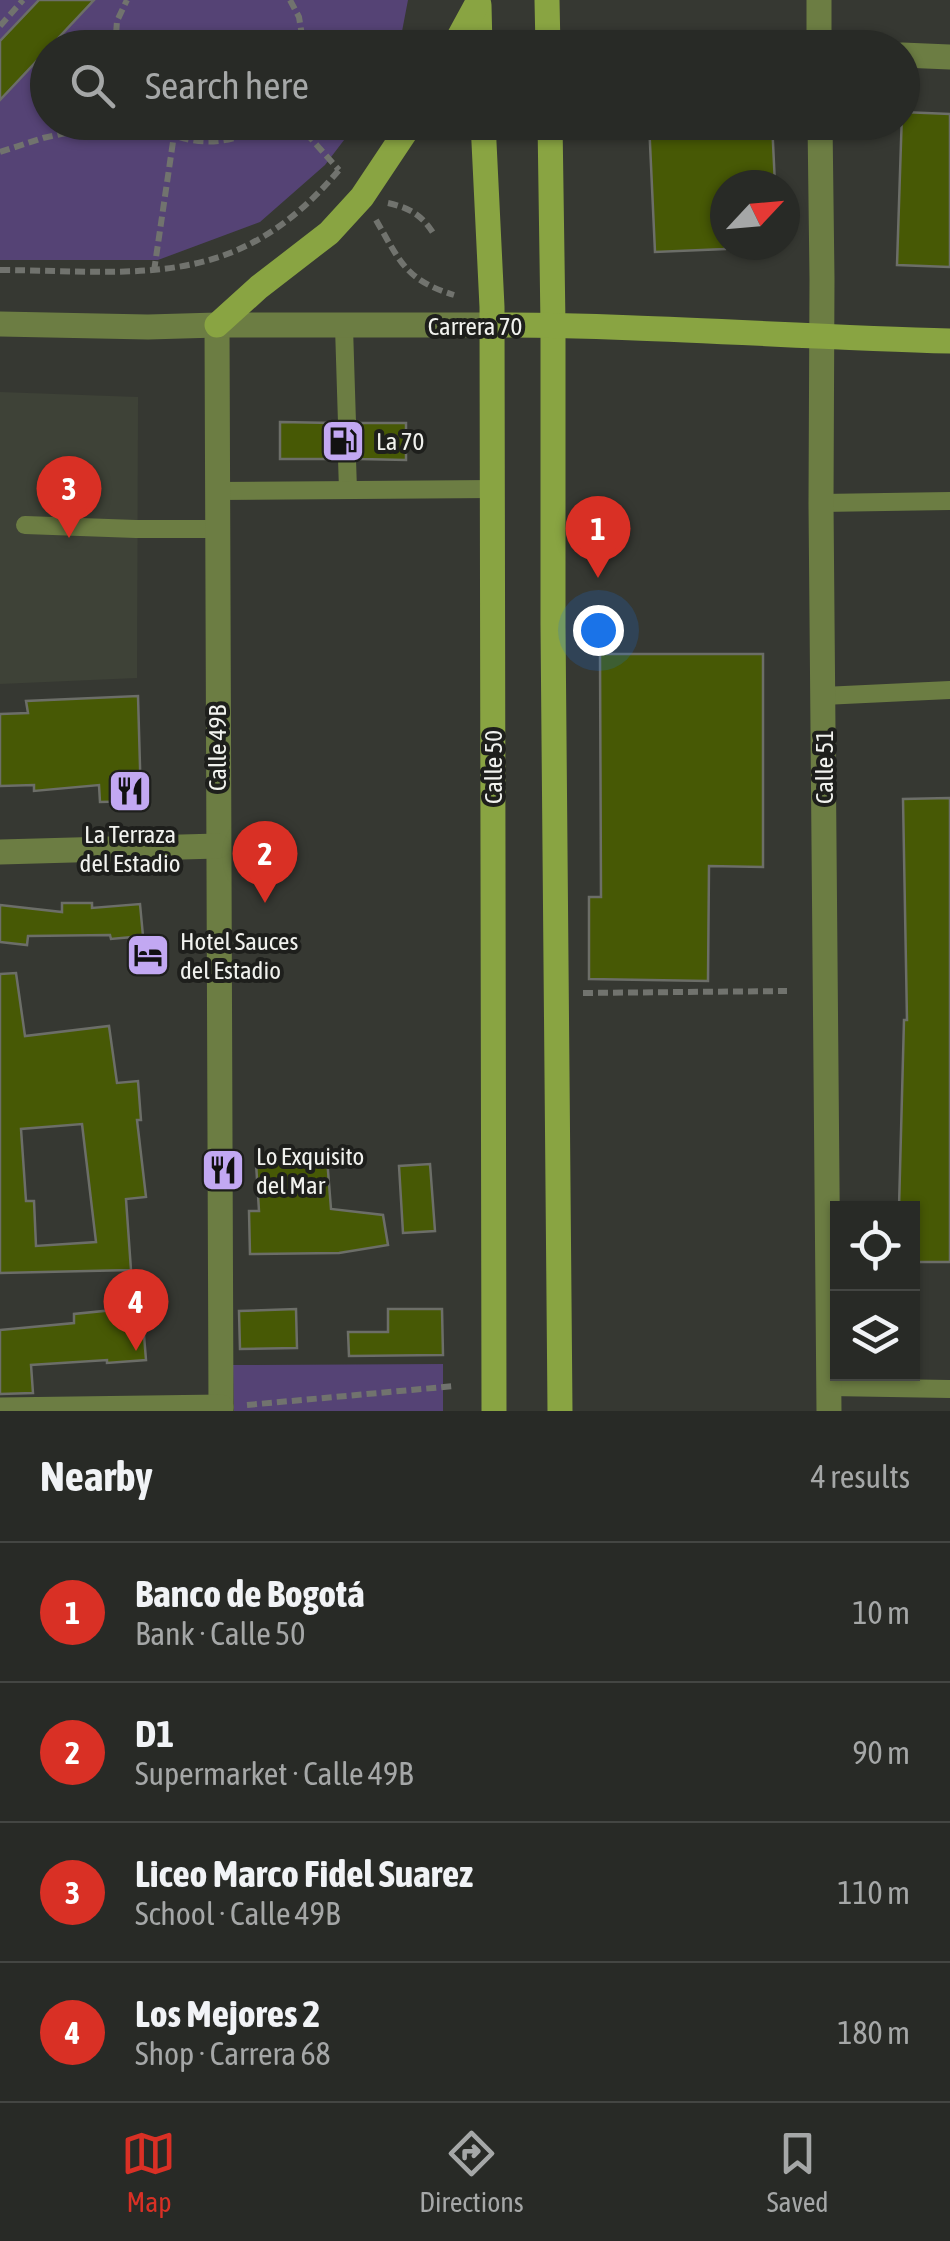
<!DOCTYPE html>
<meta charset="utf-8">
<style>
:root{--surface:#282a26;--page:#343632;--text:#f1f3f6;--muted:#a5a7a7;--line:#444643;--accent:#d93025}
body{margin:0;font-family:"Asap Condensed",sans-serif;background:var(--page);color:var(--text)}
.controls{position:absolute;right:30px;bottom:30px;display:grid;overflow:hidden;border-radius:0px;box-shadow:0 2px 8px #0004}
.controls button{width:90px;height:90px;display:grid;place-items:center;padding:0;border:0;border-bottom:2px solid var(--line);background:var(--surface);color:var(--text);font:50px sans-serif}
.compass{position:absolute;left:710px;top:170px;width:90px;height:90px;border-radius:50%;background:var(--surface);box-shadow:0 2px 8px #0004;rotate:64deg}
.you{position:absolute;left:598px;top:630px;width:35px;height:35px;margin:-25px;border:8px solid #fff;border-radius:50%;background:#1a73e8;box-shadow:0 0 0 15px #1a73e833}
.badge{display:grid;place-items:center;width:65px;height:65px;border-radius:50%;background:var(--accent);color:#fff;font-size:32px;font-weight:700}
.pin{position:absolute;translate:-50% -82px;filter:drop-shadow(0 2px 5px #0008)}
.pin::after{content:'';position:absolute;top:52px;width:35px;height:30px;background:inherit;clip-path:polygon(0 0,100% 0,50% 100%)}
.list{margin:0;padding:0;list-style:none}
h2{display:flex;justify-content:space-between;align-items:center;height:130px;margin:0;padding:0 40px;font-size:42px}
h2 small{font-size:32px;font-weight:400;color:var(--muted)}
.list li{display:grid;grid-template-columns:65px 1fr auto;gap:30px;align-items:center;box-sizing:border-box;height:140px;padding:0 40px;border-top:2px solid var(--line)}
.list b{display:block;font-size:38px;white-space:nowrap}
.list p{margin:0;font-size:32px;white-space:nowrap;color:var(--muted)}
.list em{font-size:32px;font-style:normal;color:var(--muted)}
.icon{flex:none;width:55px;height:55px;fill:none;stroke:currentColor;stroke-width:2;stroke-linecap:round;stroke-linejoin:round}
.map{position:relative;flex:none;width:950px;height:1411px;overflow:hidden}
.search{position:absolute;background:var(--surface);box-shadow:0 2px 8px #0004;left:30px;right:30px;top:30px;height:110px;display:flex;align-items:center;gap:25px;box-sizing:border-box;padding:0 35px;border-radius:55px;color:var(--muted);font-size:38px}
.sheet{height:690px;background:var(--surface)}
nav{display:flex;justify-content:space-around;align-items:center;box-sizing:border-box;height:140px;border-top:2px solid var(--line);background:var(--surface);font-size:28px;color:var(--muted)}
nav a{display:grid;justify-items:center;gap:5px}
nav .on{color:var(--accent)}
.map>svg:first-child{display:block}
.built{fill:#3e4237}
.green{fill:#554375}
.building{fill:#475905;stroke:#6c6e68;stroke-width:2.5;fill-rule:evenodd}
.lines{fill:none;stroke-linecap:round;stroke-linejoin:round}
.path{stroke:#71736e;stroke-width:6;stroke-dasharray:10 5;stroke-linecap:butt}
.service{stroke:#6c7d43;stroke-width:18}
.minor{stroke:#6c7d43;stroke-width:25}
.tertiary{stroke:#6c7d43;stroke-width:25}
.secondary{stroke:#89a442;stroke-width:25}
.labels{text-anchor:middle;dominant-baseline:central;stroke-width:8;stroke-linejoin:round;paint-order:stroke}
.street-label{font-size:25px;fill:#f1f2ee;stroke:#1e1f1c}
.poi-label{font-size:25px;fill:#f1f2ee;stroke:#1e1f1c;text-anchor:start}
</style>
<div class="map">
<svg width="950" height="1411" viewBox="0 0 950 1411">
<rect width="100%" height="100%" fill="#363832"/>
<polygon class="built" points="0,392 138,397 137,678 0,684"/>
<g class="green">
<polygon points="0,0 408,0 399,47 48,48 48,122 357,123 325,165 260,222 158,260 0,260"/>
<polygon points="443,1364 443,1411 234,1411 233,1365"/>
</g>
<g class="building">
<polygon points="39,0 94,0 0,100 0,41"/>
<polygon points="902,112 950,114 950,267 897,265"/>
<polygon points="649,122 772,122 775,185 725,185 725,249 655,252"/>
<polygon points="280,422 334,423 337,430 346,435 354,433 359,423 406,423 406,460 360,459 357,452 348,447 340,449 335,459 280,459"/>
<polygon points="600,654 763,654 763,867 709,866 708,981 589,979 589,897 601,897"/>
<polygon points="138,696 141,801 100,802 99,785 34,791 34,785 0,786 0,714 28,713 26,701"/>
<polygon points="950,798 950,1262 912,1262 912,1208 899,1208 904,1020 907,1020 903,799"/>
<polygon points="62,903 92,903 92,908 140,904 143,936 111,939 110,935 28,936 27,945 0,942 0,905 62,912"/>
<path d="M16,973L25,1036L109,1026L117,1083L138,1081L141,1120H137L146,1197L126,1199L131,1270L0,1273V974ZM82,1124L96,1242L36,1246L34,1201H26L21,1129Z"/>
<polygon points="327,1158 331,1209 383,1215 388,1245 339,1253 250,1254 249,1211 259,1211 256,1163"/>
<polygon points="430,1164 435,1231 403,1233 399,1166"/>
<polygon points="134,1308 134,1324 143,1323 146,1360 107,1363 107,1360 31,1365 33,1393 0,1394 0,1330 74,1323 74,1314"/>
<polygon points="296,1309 297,1348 240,1349 239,1311"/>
<polygon points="388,1309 442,1309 443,1355 349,1356 348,1332 388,1332"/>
</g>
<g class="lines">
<g class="path">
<polyline points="290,0 299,17 304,48"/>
<polyline points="0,26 23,0"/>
<polyline points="115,48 117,21 127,0"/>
<path d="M153,122C160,127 167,132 174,135C203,147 242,142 266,122"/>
<polyline points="296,122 339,170"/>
<polyline points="0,152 43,138 117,122"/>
<path d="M388,203C411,208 423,216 435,236"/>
<path d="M376,220C400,261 405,280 454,295"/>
<path d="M0,270C142,271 237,291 339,170"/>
<polyline points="154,271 174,135"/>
<polyline points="583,993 787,991"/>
<polyline points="247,1405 455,1386"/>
</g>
<g class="service">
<polyline points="344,327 347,423"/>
<polyline points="347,459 348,490"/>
<polyline points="217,491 493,489"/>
<polyline points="821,503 950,501"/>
<polyline points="25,525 136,529 217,529"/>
<polyline points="823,696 950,690"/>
<polyline points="829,1387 950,1389"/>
</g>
<g class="minor">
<polyline points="819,0 819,48"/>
<polyline points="902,55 950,57"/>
<polyline points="820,122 822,279 821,503 829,1411"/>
<polyline points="217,325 221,1411"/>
<polyline points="0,852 218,846"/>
<polyline points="0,1410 221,1407"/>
</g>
<polyline class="tertiary" points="0,324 148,327 217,325 491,325"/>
<g class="secondary">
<polyline points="547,0 548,48"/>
<polyline points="479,5 480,48"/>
<polyline points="453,48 478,2"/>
<polyline points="483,122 492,307 494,1411"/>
<polyline points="550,122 553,325 553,625 560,1411"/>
<polyline points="217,325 259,287 329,233 362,197 412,122"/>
<path d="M491,325C644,325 797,337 950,341"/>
</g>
</g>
<defs>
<g id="fuel-square" transform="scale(2.25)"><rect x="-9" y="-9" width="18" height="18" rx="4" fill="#c2a8f2" stroke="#1e1f1c"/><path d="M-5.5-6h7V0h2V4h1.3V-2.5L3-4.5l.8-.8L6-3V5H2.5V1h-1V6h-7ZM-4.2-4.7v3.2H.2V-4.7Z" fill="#111"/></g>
<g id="restaurant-square" transform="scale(2.25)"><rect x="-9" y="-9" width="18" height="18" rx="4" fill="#c2a8f2" stroke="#1e1f1c"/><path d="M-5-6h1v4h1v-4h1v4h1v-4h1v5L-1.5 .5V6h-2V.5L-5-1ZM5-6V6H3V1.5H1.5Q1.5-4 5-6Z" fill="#111"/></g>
<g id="hotel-square" transform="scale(2.25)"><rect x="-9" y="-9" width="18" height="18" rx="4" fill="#c2a8f2" stroke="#1e1f1c"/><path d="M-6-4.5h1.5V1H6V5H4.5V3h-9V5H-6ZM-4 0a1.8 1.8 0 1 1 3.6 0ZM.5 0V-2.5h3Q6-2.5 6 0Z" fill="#111"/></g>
</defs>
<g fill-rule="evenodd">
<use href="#fuel-square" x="343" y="441"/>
<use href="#restaurant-square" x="130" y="791"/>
<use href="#hotel-square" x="148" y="955"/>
<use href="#restaurant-square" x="223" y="1170"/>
</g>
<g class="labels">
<g class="street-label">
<text x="475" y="326">Carrera 70</text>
<text transform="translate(217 748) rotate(-90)">Calle 49B</text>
<text transform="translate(493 767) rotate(-90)">Calle 50</text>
<text transform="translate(824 767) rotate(-90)">Calle 51</text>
</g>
<g class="poi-label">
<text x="376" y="441">La 70</text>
<text x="130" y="834" text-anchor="middle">La Terraza<tspan x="130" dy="29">del Estadio</tspan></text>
<text x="180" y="941">Hotel Sauces<tspan x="180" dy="29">del Estadio</tspan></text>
<text x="256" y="1156">Lo Exquisito<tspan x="256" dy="29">del Mar</tspan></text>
</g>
</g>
</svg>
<div class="controls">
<button><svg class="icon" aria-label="locate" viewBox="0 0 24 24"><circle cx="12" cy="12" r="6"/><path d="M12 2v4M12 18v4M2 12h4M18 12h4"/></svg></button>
<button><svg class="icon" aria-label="layers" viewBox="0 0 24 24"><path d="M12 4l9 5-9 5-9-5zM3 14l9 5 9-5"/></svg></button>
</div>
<svg class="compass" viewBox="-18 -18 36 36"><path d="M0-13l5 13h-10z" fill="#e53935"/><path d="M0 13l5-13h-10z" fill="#a5a7a7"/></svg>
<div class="you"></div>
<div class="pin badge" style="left:598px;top:578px">1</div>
<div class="pin badge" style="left:265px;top:903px">2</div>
<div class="pin badge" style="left:69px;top:538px">3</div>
<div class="pin badge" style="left:136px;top:1351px">4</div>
<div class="search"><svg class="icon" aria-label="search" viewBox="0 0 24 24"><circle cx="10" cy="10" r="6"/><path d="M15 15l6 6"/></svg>Search here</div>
</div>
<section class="sheet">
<h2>Nearby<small>4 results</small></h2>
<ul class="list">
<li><span class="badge">1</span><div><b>Banco de Bogotá</b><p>Bank · Calle 50</p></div><em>10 m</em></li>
<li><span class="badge">2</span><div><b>D1</b><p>Supermarket · Calle 49B</p></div><em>90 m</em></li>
<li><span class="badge">3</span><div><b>Liceo Marco Fidel Suarez</b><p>School · Calle 49B</p></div><em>110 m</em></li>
<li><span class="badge">4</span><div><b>Los Mejores 2</b><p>Shop · Carrera 68</p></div><em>180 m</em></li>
</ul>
</section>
<nav>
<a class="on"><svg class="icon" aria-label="map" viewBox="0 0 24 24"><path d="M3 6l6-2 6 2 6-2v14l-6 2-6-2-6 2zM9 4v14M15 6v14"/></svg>Map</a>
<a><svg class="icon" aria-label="directions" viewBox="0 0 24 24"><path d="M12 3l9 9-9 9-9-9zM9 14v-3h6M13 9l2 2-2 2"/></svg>Directions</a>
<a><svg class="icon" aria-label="saved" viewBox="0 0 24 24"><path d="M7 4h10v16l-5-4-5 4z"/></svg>Saved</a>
</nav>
